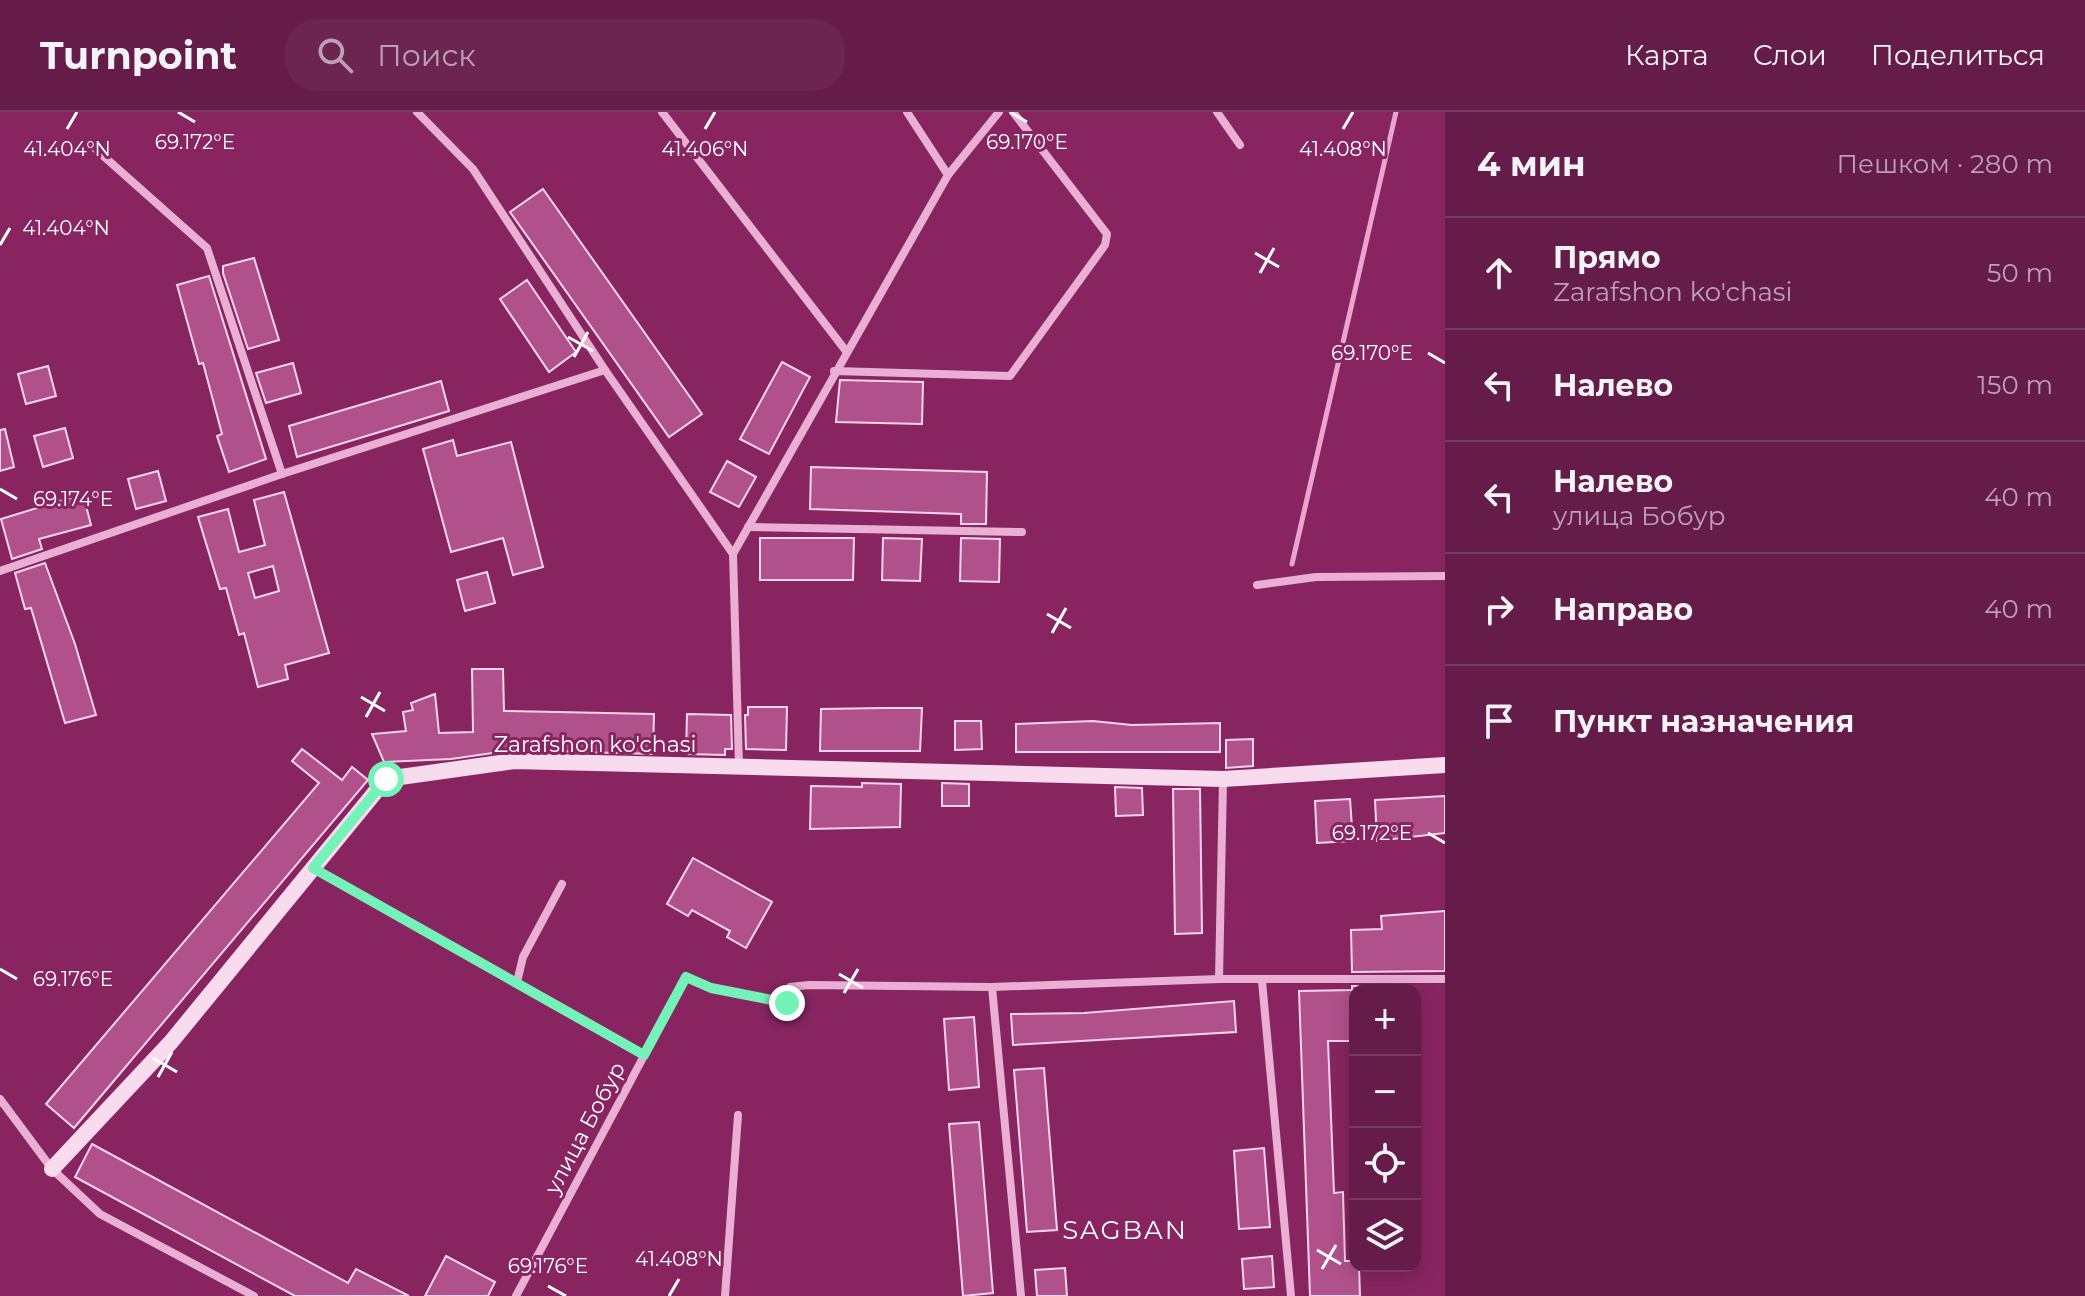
<!DOCTYPE html>
<html lang="ru">
<meta charset="utf-8">
<style>
:root{--surface:#661c49;--page:#6c2550;--text:#f1f3f6;--muted:#bca1b4;--line:#793a61}
body{margin:0;font-family:Montserrat,sans-serif;background:var(--page);color:var(--text)}
.controls{position:absolute;right:24px;bottom:24px;display:grid;overflow:hidden;border-radius:16px;box-shadow:0 4px 20px #0003}
.controls button{width:72px;height:72px;display:grid;place-items:center;padding:0;border:0;border-bottom:2px solid var(--line);background:var(--surface);color:var(--text);font:40px sans-serif}
.stop{position:absolute;width:24px;height:24px;margin:-18px;border:6px solid #74f3b9;border-radius:50%;background:#fff}
.stop.end{background:#74f3b9;border-color:#fff;box-shadow:0 2px 8px #0008}
.list{margin:0;padding:0;list-style:none}
h2{display:flex;justify-content:space-between;align-items:center;height:104px;margin:0;padding:0 32px;font-size:34px}
h2 small{font-size:26px;font-weight:400;color:var(--muted)}
.list li{display:grid;grid-template-columns:52px 1fr auto;gap:24px;align-items:center;box-sizing:border-box;height:112px;padding:0 32px;border-top:2px solid var(--line)}
.list b{display:block;font-size:30px;white-space:nowrap}
.list p{margin:0;font-size:26px;white-space:nowrap;color:var(--muted)}
.list em{font-size:26px;font-style:normal;color:var(--muted)}
.icon{flex:none;width:44px;height:44px;fill:none;stroke:currentColor;stroke-width:2;stroke-linecap:round;stroke-linejoin:round}
.map{position:relative;flex:none;width:1445px;height:1184px;overflow:hidden}
header{display:flex;align-items:center;gap:48px;box-sizing:border-box;height:112px;padding:0 40px;background:var(--surface);border-bottom:2px solid var(--line)}
header strong{font-size:38px}
nav{display:flex;gap:44px;margin-inline-start:auto;font-size:28px}
.search{width:560px;height:72px;background:var(--page);display:flex;align-items:center;gap:20px;box-sizing:border-box;padding:0 28px;border-radius:32px;color:var(--muted);font-size:30px}
main{display:flex}
aside{flex:1;background:var(--surface)}
.map>svg:first-child{display:block}
.lines{fill:none;stroke-linecap:round;stroke-linejoin:round}
.stream{stroke:#eaa4d0;stroke-width:5}
.building{fill:#b1518c;stroke:#f7d4ea;stroke-width:2;fill-rule:evenodd}
.street{stroke:#e9b0d3;stroke-width:8}
.secondary{stroke:#f8dbec;stroke-width:16}
.route{stroke:#74f3b9;stroke-width:10}
.ticks{fill:none;stroke:#fff;stroke-width:3}
.labels{text-anchor:middle;dominant-baseline:central;stroke-width:6;stroke-linejoin:round;paint-order:stroke}
.street-label{font-size:22px;fill:#fff;stroke:#882561}
.quarter-label{font-size:26px;letter-spacing:2px;fill:#fff;stroke:#882561}
.ticks-label{font-size:20px;text-anchor:middle;fill:#fff;stroke:#882561;stroke-width:6;stroke-linejoin:round;paint-order:stroke}
</style>
<header>
<strong>Turnpoint</strong>
<div class="search"><svg class="icon" aria-label="search" viewBox="0 0 24 24"><circle cx="10" cy="10" r="6"/><path d="M15 15l6 6"/></svg>Поиск</div>
<nav><a>Карта</a><a>Слои</a><a>Поделиться</a></nav>
</header>
<main>
<div class="map">
<svg width="1445" height="1184" viewBox="0 0 1445 1184">
<rect width="100%" height="100%" fill="#882561"/>
<g class="lines">
<polyline class="stream" points="1292,452 1396,0"/>
</g>
<g class="building">
<polygon points="543,77 702,302 669,325 510,100"/>
<polygon points="254,146 279,228 248,237 223,161 223,154"/>
<polygon points="209,164 266,347 229,360 217,324 222,322 203,251 199,252 177,173"/>
<polygon points="527,168 576,240 549,260 500,187"/>
<polygon points="782,250 810,265 769,342 740,327"/>
<polygon points="293,251 301,281 266,291 256,261"/>
<polygon points="48,254 56,284 26,292 18,262"/>
<polygon points="840,268 923,270 922,312 836,310"/>
<polygon points="441,269 449,299 297,345 289,314"/>
<polygon points="65,316 73,346 43,355 34,324"/>
<polygon points="5,317 14,355 0,359 0,318"/>
<polygon points="453,328 457,344 511,330 543,455 513,463 503,426 451,440 423,337"/>
<polygon points="727,349 756,365 739,395 710,380"/>
<polygon points="811,355 987,360 986,412 961,412 961,402 810,397"/>
<polygon points="158,359 166,389 136,397 128,367"/>
<path d="M284,380L329,541L285,553L288,567L258,575L244,521L239,523L226,476L220,477L198,405L228,397L239,440L265,433L254,388ZM273,454L279,479L255,486L248,461Z"/>
<polygon points="83,382 91,413 39,427 42,437 12,447 1,407"/>
<polygon points="760,426 854,426 853,468 760,468"/>
<polygon points="883,426 922,427 920,469 882,468"/>
<polygon points="961,426 1000,427 999,470 960,469"/>
<polygon points="45,451 75,532 96,603 65,611 31,496 25,497 15,461"/>
<polygon points="487,460 495,491 465,499 457,468"/>
<polygon points="472,557 503,557 504,599 654,602 653,642 514,638 451,647 384,650 372,622 406,619 403,600 413,598 411,591 435,582 439,621 473,620"/>
<polygon points="748,595 787,595 786,638 746,637 745,603 748,603"/>
<polygon points="883,596 922,596 920,639 820,639 821,597"/>
<polygon points="687,602 731,603 732,637 725,637 725,643 686,642"/>
<polygon points="955,609 981,609 982,637 955,638"/>
<polygon points="1093,609 1132,613 1220,611 1220,640 1016,640 1016,612"/>
<polygon points="1253,627 1253,654 1226,656 1226,628"/>
<polygon points="302,637 342,668 352,655 368,668 74,1016 46,992 319,671 292,649"/>
<polygon points="862,671 901,672 900,715 810,717 811,674 862,675"/>
<polygon points="942,671 969,672 969,694 942,694"/>
<polygon points="1115,675 1142,676 1143,703 1116,704"/>
<polygon points="1173,677 1200,677 1202,821 1175,822"/>
<polygon points="1445,684 1445,721 1377,729 1375,688"/>
<polygon points="1350,687 1353,729 1317,731 1315,689"/>
<polygon points="693,746 772,790 746,836 727,825 730,819 692,798 688,804 667,792"/>
<polygon points="1445,799 1445,859 1352,860 1351,818 1382,817 1381,804"/>
<polygon points="1352,874 1379,874 1379,878 1355,878 1355,929 1328,929 1334,1081 1343,1080 1345,1149 1355,1149 1355,1154 1359,1154 1360,1184 1310,1184 1299,879 1352,878"/>
<polygon points="1234,889 1236,920 1013,933 1011,902 1084,901"/>
<polygon points="974,905 979,975 949,978 944,907"/>
<polygon points="1044,956 1057,1118 1027,1120 1014,958"/>
<polygon points="979,1010 993,1181 963,1184 949,1012"/>
<polygon points="92,1032 348,1171 356,1157 409,1184 295,1184 75,1065"/>
<polygon points="1264,1036 1270,1115 1239,1117 1234,1039"/>
<polygon points="446,1144 495,1170 488,1184 425,1184"/>
<polygon points="1272,1144 1274,1175 1244,1177 1242,1147"/>
<polygon points="1065,1156 1067,1184 1037,1184 1035,1158"/>
</g>
<g class="lines">
<g class="street">
<polyline points="417,0 473,57 605,258"/>
<polyline points="662,0 846,239"/>
<polyline points="907,0 948,63"/>
<polyline points="1217,0 1240,33"/>
<polyline points="91,33 207,136 282,362"/>
<polyline points="834,259 1010,264 1105,133 1107,122 1013,0"/>
<polyline points="748,415 1022,420"/>
<polyline points="0,459 282,362 605,258 733,442"/>
<polyline points="1257,473 1316,465 1445,464"/>
<polyline points="739,654 733,442 948,63 999,0"/>
<polyline points="313,756 644,943"/>
<polyline points="1219,867 1223,668"/>
<polyline points="1262,869 1291,1184"/>
<polyline points="517,870 523,845 562,772"/>
<polyline points="992,875 1021,1184"/>
<polyline points="0,987 52,1057 100,1102 254,1184"/>
<polyline points="516,1184 686,865 711,876 787,891 790,875 809,873 992,875 1219,867 1445,867"/>
<polyline points="725,1184 738,1003"/>
</g>
<polyline class="secondary" points="52,1057 171,930 386,667 514,649 1223,667 1445,653"/>
</g>
<g class="lines">
<polyline class="route" points="386,667 313,756 644,943 686,865 711,876 787,891"/>
</g>
<path class="ticks" d="M178,0L195,10M1010,0L1027,10M67,17L77,0M705,17L715,0M1343,17L1353,0M0,133L10,116M1255,141L1279,155M1260,161L1274,136M568,225L593,239M1428,241L1445,251M574,245L588,220M0,377L17,387M1047,502L1071,516M1052,521L1066,496M361,585L385,599M366,605L380,580M1428,721L1445,731M0,857L17,867M839,862L863,876M844,881L858,857M153,946L177,960M158,965L172,940M1317,1138L1341,1152M1322,1157L1336,1133M548,1174L566,1184M669,1184L679,1167"/>
<g class="labels">
<g class="street-label">
<text x="595" y="632">Zarafshon ko'chasi</text>
<text transform="translate(585 1016) rotate(-62)">улица Бобур</text>
</g>
<g class="quarter-label">
<text x="1125" y="1118">SAGBAN</text>
</g>
</g>
<g class="ticks-label">
<text x="195" y="37">69.172°E</text>
<text x="1027" y="37">69.170°E</text>
<text x="67" y="44">41.404°N</text>
<text x="705" y="44">41.406°N</text>
<text x="1343" y="44">41.408°N</text>
<text x="66" y="123">41.404°N</text>
<text x="1372" y="248">69.170°E</text>
<text x="73" y="394">69.174°E</text>
<text x="1372" y="728">69.172°E</text>
<text x="73" y="874">69.176°E</text>
<text x="679" y="1154">41.408°N</text>
<text x="548" y="1161">69.176°E</text>
</g>
</svg>
<div class="controls">
<button>+</button>
<button>−</button>
<button><svg class="icon" aria-label="locate" viewBox="0 0 24 24"><circle cx="12" cy="12" r="6"/><path d="M12 2v4M12 18v4M2 12h4M18 12h4"/></svg></button>
<button><svg class="icon" aria-label="layers" viewBox="0 0 24 24"><path d="M12 4l9 5-9 5-9-5zM3 14l9 5 9-5"/></svg></button>
</div>
<div class="stop" style="left:386px;top:667px"></div>
<div class="stop end" style="left:787px;top:891px"></div>
</div>
<aside>
<h2>4 мин<small>Пешком · 280 m</small></h2>
<ul class="list">
<li><svg class="icon" aria-label="ahead" viewBox="0 0 24 24"><path d="M12 20V5M6 11l6-6 6 6"/></svg><div><b>Прямо</b><p>Zarafshon ko'chasi</p></div><em>50 m</em></li>
<li><svg class="icon" aria-label="left" viewBox="0 0 24 24"><path d="M17 20v-9H6M10 6l-5 5 5 5"/></svg><div><b>Налево</b></div><em>150 m</em></li>
<li><svg class="icon" aria-label="left" viewBox="0 0 24 24"><path d="M17 20v-9H6M10 6l-5 5 5 5"/></svg><div><b>Налево</b><p>улица Бобур</p></div><em>40 m</em></li>
<li><svg class="icon" aria-label="right" viewBox="0 0 24 24"><path d="M7 20v-9h11M14 6l5 5-5 5"/></svg><div><b>Направо</b></div><em>40 m</em></li>
<li><svg class="icon" aria-label="arrive" viewBox="0 0 24 24"><path d="M6 21V4h12l-3 4 3 4H6"/></svg><div><b>Пункт назначения</b></div></li>
</ul>
</aside>
</main>
